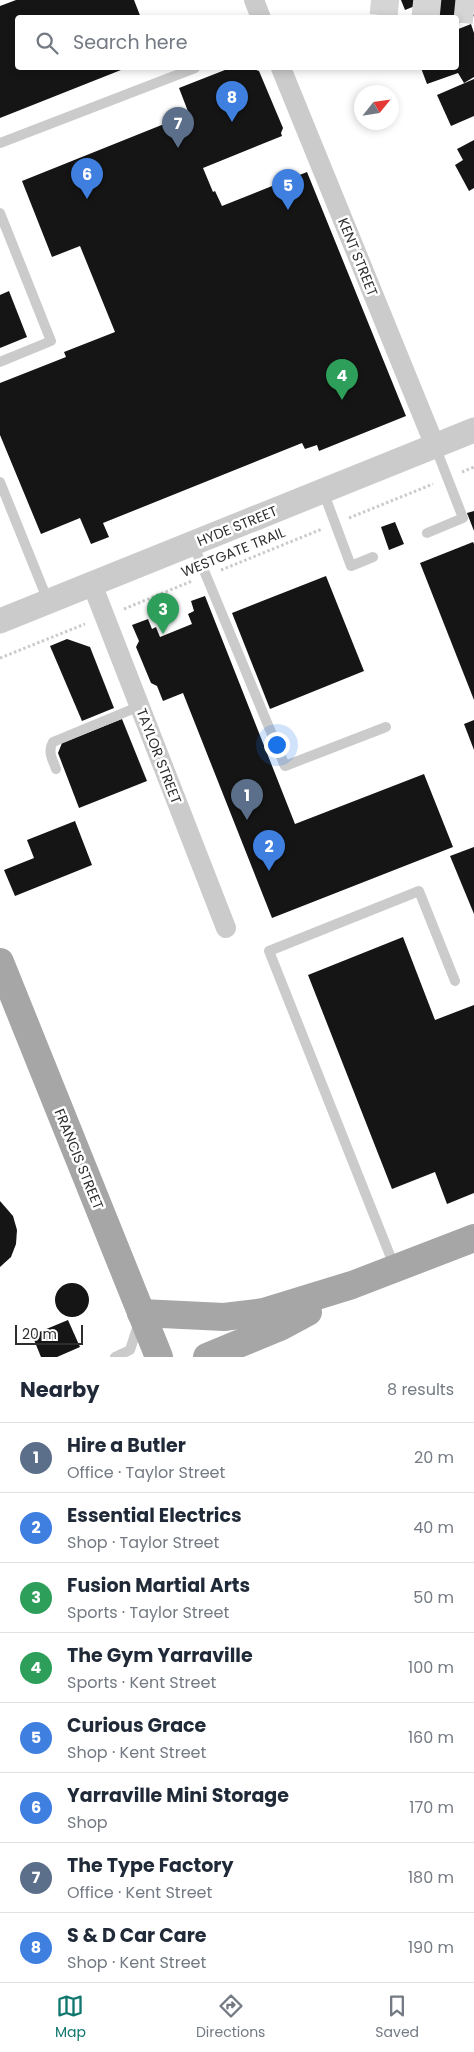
<!DOCTYPE html>
<meta charset="utf-8">
<style>
:root{--surface:#fff;--page:#f6f6f7;--text:#1f2937;--muted:#747a83;--line:#e0e1e3;--accent:#0f766e}
body{margin:0;font-family:Poppins,sans-serif;background:var(--page);color:var(--text)}
.compass{position:absolute;left:354px;top:85px;width:45px;height:45px;border-radius:50%;background:var(--surface);box-shadow:0 2px 8px #0003;rotate:60deg}
.scale{position:absolute;left:15px;bottom:12px;width:68px;box-sizing:border-box;padding-left:5px;border:2px solid #2e2e2e;border-top:0;font-size:14px;line-height:18px;white-space:nowrap;color:#2e2e2e;-webkit-text-stroke:4px #fff;paint-order:stroke}
.you{position:absolute;left:276px;top:744px;width:18px;height:18px;margin:-12px;border:4px solid #fff;border-radius:50%;background:#1a73e8;box-shadow:0 0 0 8px #1a73e833}
.badge{display:grid;place-items:center;width:32px;height:32px;border-radius:50%;background:var(--accent);color:#fff;font-size:16px;font-weight:700}
.pin{position:absolute;translate:-50% -41px;filter:drop-shadow(0 1px 2px #0008)}
.pin::after{content:'';position:absolute;top:26px;width:18px;height:15px;background:inherit;clip-path:polygon(0 0,100% 0,50% 100%)}
.list{margin:0;padding:0;list-style:none}
h2{display:flex;justify-content:space-between;align-items:center;height:65px;margin:0;padding:0 20px;font-size:21px}
h2 small{font-size:16px;font-weight:400;color:var(--muted)}
.list li{display:grid;grid-template-columns:32px 1fr auto;gap:15px;align-items:center;box-sizing:border-box;height:70px;padding:0 20px;border-top:1px solid var(--line)}
.list b{display:block;font-size:19px;white-space:nowrap}
.list p{margin:0;font-size:16px;white-space:nowrap;color:var(--muted)}
.list em{font-size:16px;font-style:normal;color:var(--muted)}
.icon{flex:none;width:28px;height:28px;fill:none;stroke:currentColor;stroke-width:2;stroke-linecap:round;stroke-linejoin:round}
.map{position:relative;flex:none;width:474px;height:1357px;overflow:hidden}
.search{position:absolute;background:var(--surface);box-shadow:0 2px 8px #0003;left:15px;right:15px;top:15px;height:55px;display:flex;align-items:center;gap:12px;box-sizing:border-box;padding:0 18px;border-radius:5px;color:var(--muted);font-size:19px}
.sheet{height:625px;background:var(--surface)}
nav{display:flex;justify-content:space-around;align-items:center;box-sizing:border-box;height:70px;border-top:1px solid var(--line);background:var(--surface);font-size:14px;color:var(--muted)}
nav a{display:grid;justify-items:center;gap:2px}
nav .on{color:var(--accent)}
.map>svg:first-child{display:block}
.building{fill:#151515}
.lines{fill:none;stroke-linecap:round;stroke-linejoin:round}
.motorway-tunnel{stroke:#d5d5d5;stroke-width:28;stroke-dasharray:28 14;stroke-linecap:butt}
.path{stroke:#cbcbcb;stroke-width:3;stroke-dasharray:2.5 2.5;stroke-linecap:butt}
.service{stroke:#cbcbcb;stroke-width:10}
.minor{stroke:#cbcbcb;stroke-width:20}
.tertiary{stroke:#cbcbcb;stroke-width:25}
.primary{stroke:#a6a6a6;stroke-width:28}
.labels{text-anchor:middle;dominant-baseline:central;stroke-width:5;stroke-linejoin:round;paint-order:stroke}
.street-label{font-size:14px;fill:#2e2e2e;stroke:#fff}
</style>
<div class="map">
<svg width="474" height="1357" viewBox="0 0 474 1357">
<rect width="100%" height="100%" fill="#fff"/>
<g class="building">
<polygon points="16,0 134,0 141,18 18,18 18,68 126,68 0,118 0,6"/>
<polygon points="401,0 430,0 405,10"/>
<polygon points="441,0 467,0 474,16 456,24 456,18 414,18 412,12"/>
<polygon points="471,24 474,33 474,77 464,83 458,73 427,84 421,68 456,68 456,30"/>
<polygon points="230,68 251,68 259,71 283,128 281,133 282,136 203,168 213,192 215,191 222,206 307,172 406,416 319,451 317,445 305,449 302,443 103,523 109,537 91,544 80,518 41,534 0,435 0,383 66,357 64,352 115,332 80,246 52,257 22,181 189,114 179,88"/>
<polygon points="474,79 474,116 451,126 437,95"/>
<polygon points="474,140 474,188 469,191 455,165 463,160 457,149"/>
<polygon points="9,291 27,337 0,348 0,295"/>
<polygon points="474,511 474,531 467,513"/>
<polygon points="395,522 404,544 389,550 381,527"/>
<polygon points="473,542 474,544 474,700 420,563"/>
<polygon points="326,576 364,671 270,709 232,613"/>
<polygon points="205,596 295,824 424,774 453,847 272,918 183,693 163,701 157,686 151,683 136,647 139,641 132,625 148,619 152,629 156,627 160,637 192,624 188,614 194,611 191,601"/>
<polygon points="67,639 90,647 114,708 82,721 50,646"/>
<polygon points="122,719 147,781 79,808 58,753 62,743"/>
<polygon points="474,720 474,750 464,724"/>
<polygon points="75,821 92,865 15,896 4,870 34,858 27,840"/>
<polygon points="474,847 474,914 450,856"/>
<polygon points="403,937 435,1020 474,1005 474,1193 447,1204 435,1172 392,1189 308,975"/>
<polygon points="0,1201 13,1216 17,1230 16,1244 11,1257 0,1267"/>
<circle cx="72" cy="1300" r="17"/>
<polygon points="68,1320 80,1347 57,1357 41,1357 32,1335"/>
</g>
<g class="lines">
<polyline class="motorway-tunnel" points="371,0 474,10"/>
<g class="path">
<polyline points="462,472 474,467"/>
<polyline points="349,518 433,484"/>
<polyline points="221,570 322,529"/>
<polyline points="124,609 192,581"/>
<polyline points="0,658 85,624"/>
</g>
<g class="service">
<polyline points="0,143 195,68"/>
<polyline points="0,213 51,341 0,362"/>
<polyline points="0,482 48,601"/>
<polyline points="323,491 351,566 373,557"/>
<polyline points="427,533 463,518 435,446"/>
<polyline points="193,544 285,766 386,727"/>
<path d="M56,769C53,760 47,752 53,742L140,706"/>
<polyline points="395,1268 269,951 419,891 455,981"/>
<polyline points="115,1357 130,1350 139,1322"/>
</g>
<g class="minor">
<polyline points="254,0 261,18"/>
<polyline points="281,68 435,446"/>
<polyline points="92,584 226,928"/>
</g>
<polyline class="tertiary" points="0,621 474,430"/>
<g class="primary">
<polyline points="0,962 159,1357"/>
<polyline points="141,1313 224,1317 264,1312 352,1285 474,1238"/>
<polyline points="207,1357 282,1326 308,1312"/>
</g>
</g>
<g class="labels">
<g class="street-label">
<text transform="translate(358 257) rotate(68)">KENT STREET</text>
<text transform="translate(237 526) rotate(-22)">HYDE STREET</text>
<text transform="translate(233 552) rotate(-22)">WESTGATE TRAIL</text>
<text transform="translate(159 756) rotate(69)">TAYLOR STREET</text>
<text transform="translate(79 1159) rotate(68)">FRANCIS STREET</text>
</g>
</g>
</svg>
<svg class="compass" viewBox="-18 -18 36 36"><path d="M0-13l5 13h-10z" fill="#e53935"/><path d="M0 13l5-13h-10z" fill="#747a83"/></svg>
<div class="scale">20 m</div>
<div class="you"></div>
<div class="pin badge" style="left:247px;top:820px;background:#5c6f8a">1</div>
<div class="pin badge" style="left:269px;top:871px;background:#3f7fe0">2</div>
<div class="pin badge" style="left:163px;top:634px;background:#2e9e5b">3</div>
<div class="pin badge" style="left:342px;top:400px;background:#2e9e5b">4</div>
<div class="pin badge" style="left:288px;top:210px;background:#3f7fe0">5</div>
<div class="pin badge" style="left:87px;top:199px;background:#3f7fe0">6</div>
<div class="pin badge" style="left:178px;top:148px;background:#5c6f8a">7</div>
<div class="pin badge" style="left:232px;top:122px;background:#3f7fe0">8</div>
<div class="search"><svg class="icon" aria-label="search" viewBox="0 0 24 24"><circle cx="10" cy="10" r="6"/><path d="M15 15l6 6"/></svg>Search here</div>
</div>
<section class="sheet">
<h2>Nearby<small>8 results</small></h2>
<ul class="list">
<li><span class="badge" style="background:#5c6f8a">1</span><div><b>Hire a Butler</b><p>Office · Taylor Street</p></div><em>20 m</em></li>
<li><span class="badge" style="background:#3f7fe0">2</span><div><b>Essential Electrics</b><p>Shop · Taylor Street</p></div><em>40 m</em></li>
<li><span class="badge" style="background:#2e9e5b">3</span><div><b>Fusion Martial Arts</b><p>Sports · Taylor Street</p></div><em>50 m</em></li>
<li><span class="badge" style="background:#2e9e5b">4</span><div><b>The Gym Yarraville</b><p>Sports · Kent Street</p></div><em>100 m</em></li>
<li><span class="badge" style="background:#3f7fe0">5</span><div><b>Curious Grace</b><p>Shop · Kent Street</p></div><em>160 m</em></li>
<li><span class="badge" style="background:#3f7fe0">6</span><div><b>Yarraville Mini Storage</b><p>Shop</p></div><em>170 m</em></li>
<li><span class="badge" style="background:#5c6f8a">7</span><div><b>The Type Factory</b><p>Office · Kent Street</p></div><em>180 m</em></li>
<li><span class="badge" style="background:#3f7fe0">8</span><div><b>S &amp; D Car Care</b><p>Shop · Kent Street</p></div><em>190 m</em></li>
</ul>
</section>
<nav>
<a class="on"><svg class="icon" aria-label="map" viewBox="0 0 24 24"><path d="M3 6l6-2 6 2 6-2v14l-6 2-6-2-6 2zM9 4v14M15 6v14"/></svg>Map</a>
<a><svg class="icon" aria-label="directions" viewBox="0 0 24 24"><path d="M12 3l9 9-9 9-9-9zM9 14v-3h6M13 9l2 2-2 2"/></svg>Directions</a>
<a><svg class="icon" aria-label="saved" viewBox="0 0 24 24"><path d="M7 4h10v16l-5-4-5 4z"/></svg>Saved</a>
</nav>
